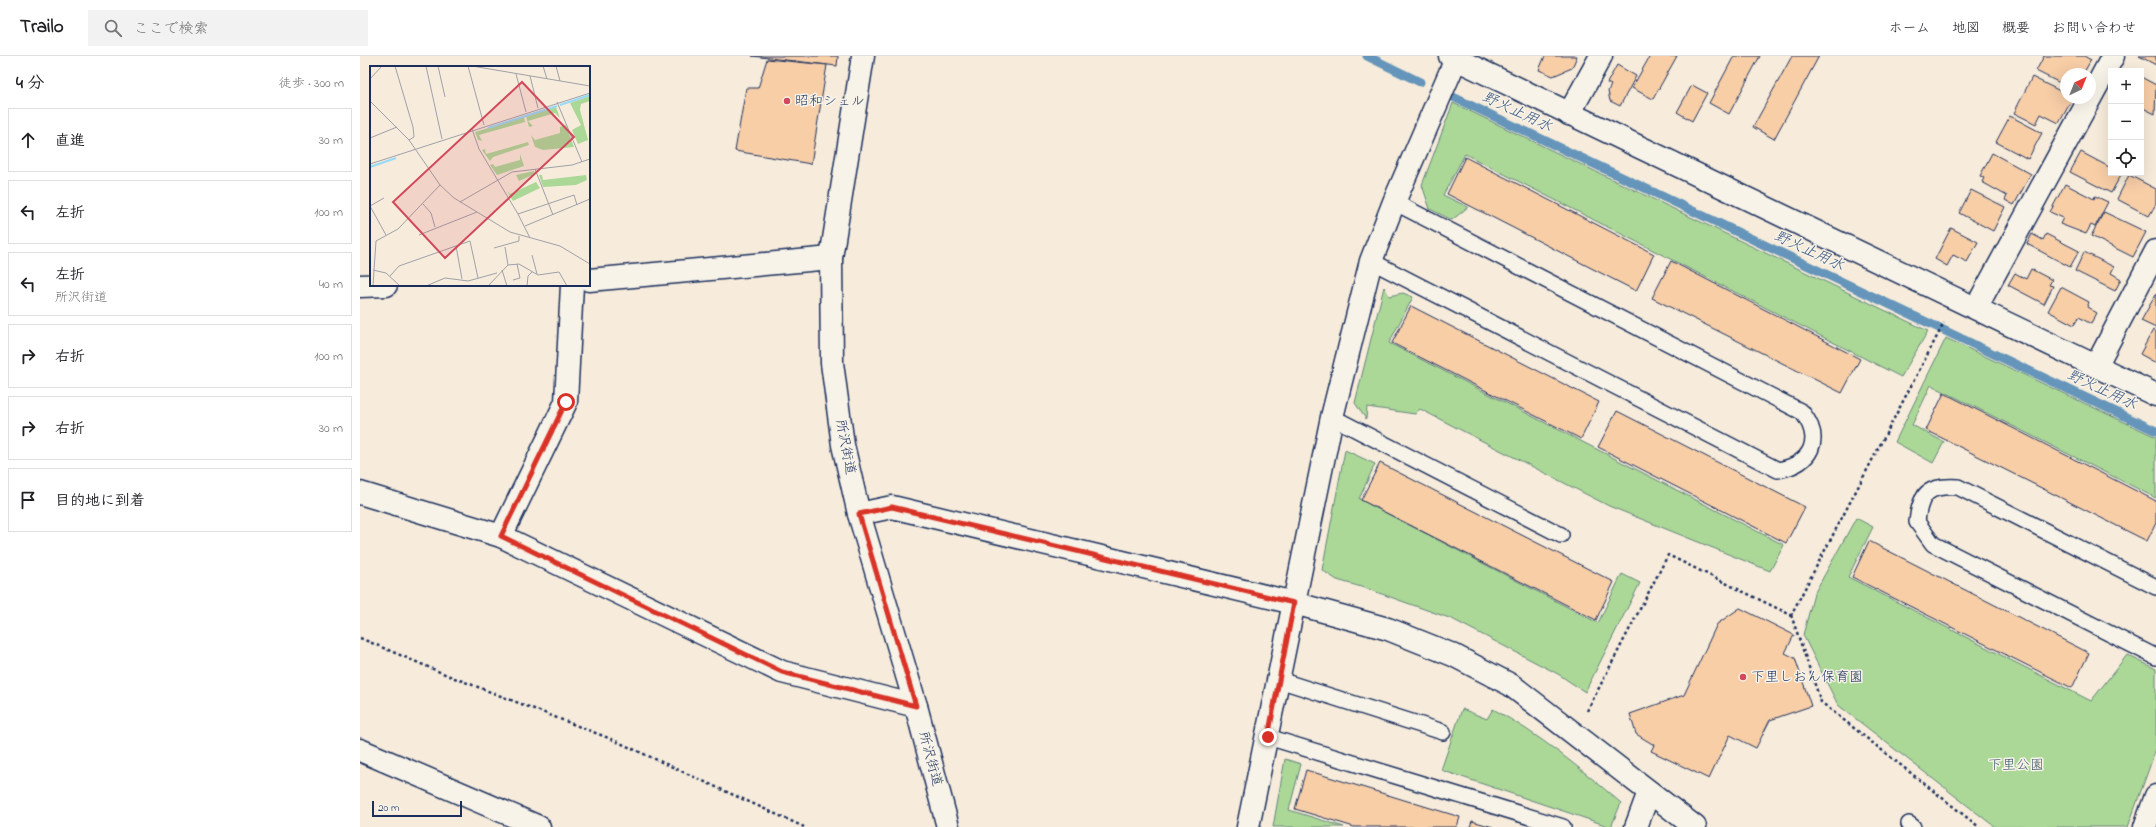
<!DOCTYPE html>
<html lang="ja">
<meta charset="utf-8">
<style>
:root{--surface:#fff;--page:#f2f2f2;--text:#202124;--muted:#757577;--line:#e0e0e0}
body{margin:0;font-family:"Indie Flower","Klee One",sans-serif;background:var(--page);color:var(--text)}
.controls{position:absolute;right:12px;top:12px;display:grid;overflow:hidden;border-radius:0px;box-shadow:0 4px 16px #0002}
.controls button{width:36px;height:36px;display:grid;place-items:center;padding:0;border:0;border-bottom:1px solid var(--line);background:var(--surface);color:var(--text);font:20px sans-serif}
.compass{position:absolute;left:1700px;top:12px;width:36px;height:36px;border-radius:50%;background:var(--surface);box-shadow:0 4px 16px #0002;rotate:43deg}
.scale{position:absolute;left:12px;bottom:10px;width:90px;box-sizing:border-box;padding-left:4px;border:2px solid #1b2f5e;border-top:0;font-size:11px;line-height:14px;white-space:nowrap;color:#1b2f5e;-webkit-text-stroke:3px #f7f3e8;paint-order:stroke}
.stop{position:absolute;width:12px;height:12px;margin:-9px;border:3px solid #d93025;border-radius:50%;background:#fff}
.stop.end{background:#d93025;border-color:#fff;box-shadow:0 1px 4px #0008}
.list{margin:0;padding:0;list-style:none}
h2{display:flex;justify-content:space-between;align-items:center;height:52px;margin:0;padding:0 16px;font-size:17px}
h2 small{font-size:13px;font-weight:400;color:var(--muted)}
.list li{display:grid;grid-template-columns:26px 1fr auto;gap:12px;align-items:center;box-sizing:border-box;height:64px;margin:0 8px 8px;padding:0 8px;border:1px solid var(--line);border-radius:0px}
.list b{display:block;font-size:15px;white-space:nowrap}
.list p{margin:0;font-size:13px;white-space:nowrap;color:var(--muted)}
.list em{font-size:13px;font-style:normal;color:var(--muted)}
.icon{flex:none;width:22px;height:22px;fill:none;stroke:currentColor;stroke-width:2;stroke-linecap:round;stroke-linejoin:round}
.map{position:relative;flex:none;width:1796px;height:771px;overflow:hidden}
header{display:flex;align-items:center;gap:24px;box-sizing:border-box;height:56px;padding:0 20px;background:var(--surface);border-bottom:1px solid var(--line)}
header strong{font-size:19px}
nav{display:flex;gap:22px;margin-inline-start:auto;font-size:14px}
.search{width:280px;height:36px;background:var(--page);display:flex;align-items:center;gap:10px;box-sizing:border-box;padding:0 14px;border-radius:0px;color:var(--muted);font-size:15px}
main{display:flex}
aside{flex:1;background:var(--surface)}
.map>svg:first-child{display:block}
.green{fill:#abd897;stroke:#63847a}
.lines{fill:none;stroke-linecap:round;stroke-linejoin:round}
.stream{stroke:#6595ba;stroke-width:9}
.building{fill:#f8cea7;stroke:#1b2f5e}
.lane-casing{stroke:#1b2f5e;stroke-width:18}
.street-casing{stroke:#1b2f5e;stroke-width:25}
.secondary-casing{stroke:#1b2f5e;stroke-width:25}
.primary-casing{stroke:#1b2f5e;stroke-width:25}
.path{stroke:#1b2f5e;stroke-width:2.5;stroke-dasharray:3 3;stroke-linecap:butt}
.lane{stroke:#f7f3e8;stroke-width:15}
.street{stroke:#f7f3e8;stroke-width:22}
.secondary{stroke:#f7f3e8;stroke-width:22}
.primary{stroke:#f7f3e8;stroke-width:22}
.route{stroke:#d93025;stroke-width:5}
.poi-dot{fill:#d1495b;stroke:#f7f3e8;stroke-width:1.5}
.labels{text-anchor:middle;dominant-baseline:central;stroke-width:3;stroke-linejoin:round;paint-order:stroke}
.poi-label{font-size:14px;fill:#1b2f5e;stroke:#f7f3e8;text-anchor:start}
.street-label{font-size:14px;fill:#1b2f5e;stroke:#f7f3e8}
.park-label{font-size:14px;fill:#3f596c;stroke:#f7f3e8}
.water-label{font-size:15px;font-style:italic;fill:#34517d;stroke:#f7f3e8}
.inset-river{fill:none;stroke:#96d9f8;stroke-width:2}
.inset-road{fill:none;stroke:#9fa0a9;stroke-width:1}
.view{fill:#d1495b;fill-opacity:0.15;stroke:#d1495b;stroke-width:2}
.inset-edge{fill:none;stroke:#1b2f5e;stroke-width:2}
</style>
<header>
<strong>Trailo</strong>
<div class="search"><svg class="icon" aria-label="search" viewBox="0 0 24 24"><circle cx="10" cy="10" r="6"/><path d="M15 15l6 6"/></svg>ここで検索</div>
<nav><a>ホーム</a><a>地図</a><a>概要</a><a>お問い合わせ</a></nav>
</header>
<main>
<aside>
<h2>4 分<small>徒歩 · 300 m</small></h2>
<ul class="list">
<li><svg class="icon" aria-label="ahead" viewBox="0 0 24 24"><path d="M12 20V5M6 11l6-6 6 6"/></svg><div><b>直進</b></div><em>30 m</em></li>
<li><svg class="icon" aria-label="left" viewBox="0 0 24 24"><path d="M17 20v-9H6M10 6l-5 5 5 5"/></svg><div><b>左折</b></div><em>100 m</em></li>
<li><svg class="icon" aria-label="left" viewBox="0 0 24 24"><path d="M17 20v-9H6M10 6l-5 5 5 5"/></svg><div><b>左折</b><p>所沢街道</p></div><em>40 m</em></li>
<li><svg class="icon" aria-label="right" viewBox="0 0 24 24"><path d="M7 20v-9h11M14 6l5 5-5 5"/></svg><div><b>右折</b></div><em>100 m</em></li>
<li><svg class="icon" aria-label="right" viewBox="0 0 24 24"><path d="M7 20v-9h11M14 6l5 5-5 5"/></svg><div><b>右折</b></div><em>30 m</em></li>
<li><svg class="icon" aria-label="arrive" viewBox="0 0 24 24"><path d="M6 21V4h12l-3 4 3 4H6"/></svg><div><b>目的地に到着</b></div></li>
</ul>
</aside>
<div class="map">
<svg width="1796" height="771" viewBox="0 0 1796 771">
<rect width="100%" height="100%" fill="#f7ecdb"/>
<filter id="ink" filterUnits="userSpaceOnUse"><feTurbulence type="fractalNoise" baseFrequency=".025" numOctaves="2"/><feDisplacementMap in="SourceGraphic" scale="8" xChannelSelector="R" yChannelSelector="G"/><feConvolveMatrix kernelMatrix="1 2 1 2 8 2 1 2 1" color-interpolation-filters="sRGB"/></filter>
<g filter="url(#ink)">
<g class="green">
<polygon points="1093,47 1568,275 1541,321 1105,98 1083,139 1108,151 1092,164 1070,153 1062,129"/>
<polygon points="1024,231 1029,240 1043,237 1053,241 1029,287 1424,489 1410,515 1249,450 1060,353 1055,358 1007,351 1006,363 995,347"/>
<polygon points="1586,282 1796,381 1796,442 1571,329 1552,369 1584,386 1573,407 1535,386"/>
<polygon points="985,394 1015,408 999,443 1238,567 1262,518 1280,527 1225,636 1198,618 1092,563 1005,532 977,524 962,514"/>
<polygon points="1496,462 1513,471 1488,521 1731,645 1767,599 1796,613 1796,693 1768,771 1635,771 1478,649 1443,579 1454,538"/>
<path d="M1102,653L1127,663L1133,653C1180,679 1220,712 1261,747L1251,771L1081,714Z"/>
<polygon points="925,703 941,708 929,754 984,771 913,771"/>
</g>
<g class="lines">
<g class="stream">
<polyline points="1007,0 1060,26"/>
<polyline points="1091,40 1796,375"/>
</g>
</g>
<g class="building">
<polygon points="392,0 478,0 477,10"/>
<polygon points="1185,0 1217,0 1212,12 1193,20 1179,14"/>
<polygon points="1290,0 1317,0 1293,43 1272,32"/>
<polygon points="1374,0 1400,0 1369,58 1349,47"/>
<polygon points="1432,0 1459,0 1414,83 1393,71"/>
<polygon points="1684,0 1724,0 1731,4 1723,18 1706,18 1706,30 1676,15"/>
<polygon points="1779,0 1796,0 1796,9"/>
<polygon points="407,3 467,9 451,108 375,95 386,32 398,32"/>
<polygon points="1257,9 1276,20 1260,50 1250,45 1248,35 1251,29 1247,27"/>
<polygon points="1672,21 1706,38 1706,42 1713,42 1699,67 1681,58 1676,68 1654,57"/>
<polygon points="1781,21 1796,29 1795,58 1781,51"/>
<polygon points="1332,29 1347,37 1332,65 1317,56"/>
<polygon points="1650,60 1682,77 1668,103 1636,86"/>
<polygon points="1721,96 1751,112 1751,117 1762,117 1751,137 1710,116"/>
<polygon points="1632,97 1671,118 1654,149 1645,144 1647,140 1622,126 1624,122 1620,120"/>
<polygon points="1105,101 1294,198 1276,235 1087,138"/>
<polygon points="1769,119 1796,133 1796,148 1789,160 1757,143"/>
<polygon points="1705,128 1734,143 1735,140 1748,146 1735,171 1731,169 1726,178 1700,168 1703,162 1690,156"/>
<polygon points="1611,134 1645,151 1633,175 1599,157"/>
<polygon points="1744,156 1786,176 1773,201 1731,180"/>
<polygon points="1591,172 1618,186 1607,206 1593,199 1587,210 1575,203"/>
<polygon points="1672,178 1683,184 1686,178 1719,195 1710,211 1667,188"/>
<polygon points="1724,196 1754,211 1751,217 1761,223 1755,235 1715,215"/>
<polygon points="1311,205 1500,303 1482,337 1292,242"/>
<polygon points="1671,213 1692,224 1689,229 1693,230 1684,248 1648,229 1655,217 1666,223"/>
<polygon points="1701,231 1729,246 1727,251 1737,257 1731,268 1719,261 1714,269 1688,255"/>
<polygon points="1796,238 1796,272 1781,265"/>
<polygon points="1051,250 1239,346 1221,383 1032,287"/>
<polygon points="1793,274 1796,276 1796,307 1780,298"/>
<polygon points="1584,337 1796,445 1796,467 1787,485 1566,374"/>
<polygon points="1257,355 1445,451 1426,487 1238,391"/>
<polygon points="1020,407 1254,526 1236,564 1001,444"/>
<polygon points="1509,485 1729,597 1712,632 1492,521"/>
<polygon points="1380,552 1434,579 1425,597 1435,602 1451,650 1410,664 1396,692 1370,679 1349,723 1291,695 1294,689 1276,678 1270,658 1324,639 1357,568"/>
<polygon points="946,714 1100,761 1097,771 994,771 935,753"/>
<polygon points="1112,765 1133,771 1110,771"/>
</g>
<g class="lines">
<g class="lane-casing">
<g id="lane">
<path d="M1011,205L1418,414C1451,408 1464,384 1442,356L1034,146"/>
<polyline points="972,361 1201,479"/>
<path d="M1796,531L1598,431C1569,429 1560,436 1557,466L1573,488L1796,601"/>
<polyline points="919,624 1083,676"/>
<polyline points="908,681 1203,771"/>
<polyline points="1549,768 1553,771"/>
</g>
</g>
<g class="street-casing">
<g id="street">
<polyline points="1209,58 1241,0"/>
<polyline points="229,224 471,202"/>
<polyline points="0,230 26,229"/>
<polyline points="1616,252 1753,0"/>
<polyline points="1736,310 1796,195"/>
<polyline points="0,437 141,480 422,616 556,650"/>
<polyline points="141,480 206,346 212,229"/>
<polyline points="0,694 179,771"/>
<polyline points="888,771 972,361 1011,205 1034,146 1096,3"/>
<polyline points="1276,771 1289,736"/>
<polyline points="1785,771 1796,740"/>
</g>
</g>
<g class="secondary-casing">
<g id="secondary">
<polyline points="1090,0 1796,339"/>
<polyline points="499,458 532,451 934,547 1028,573 1093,599 1151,629 1335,771"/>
</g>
</g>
<g class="primary-casing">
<polyline id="primary" points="503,0 471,202 472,307 483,389 499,458 556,650 588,771"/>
</g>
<g class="path">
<polyline points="1431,559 1461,646 1619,771"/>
<polyline points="0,582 87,619 251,683 444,771"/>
<polyline points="1227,655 1308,499 1431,559 1584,267"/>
</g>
<use href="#lane" class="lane"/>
<use href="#street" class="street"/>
<use href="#secondary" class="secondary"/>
<use href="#primary" class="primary"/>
</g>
</g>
<g class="lines" filter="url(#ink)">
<polyline class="route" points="206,346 141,480 422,616 556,650 499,458 532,451 934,547 908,681"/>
</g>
<g class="poi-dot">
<circle cx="427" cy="45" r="4"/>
<circle cx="1383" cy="621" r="4"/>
</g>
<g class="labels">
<g class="poi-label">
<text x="435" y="45">昭和シェル</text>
<text x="1391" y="621">下里しおん保育園</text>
</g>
<g class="street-label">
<text transform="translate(485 391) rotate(79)">所沢街道</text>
<text transform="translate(570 703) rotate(75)">所沢街道</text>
</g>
<g class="park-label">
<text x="1656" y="709">下里公園</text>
</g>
<g class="water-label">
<text transform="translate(1157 56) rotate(25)">野火止用水</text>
<text transform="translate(1449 195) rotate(25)">野火止用水</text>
<text transform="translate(1742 334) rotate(25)">野火止用水</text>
</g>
</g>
<g transform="translate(10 10)">
<rect width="220" height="220" fill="#f7ecdb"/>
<path d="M220,30V35L211,38L210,44L218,74L208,78L202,64L211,59L200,37ZM186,41L190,52L185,47L158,55L163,60L159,61L156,50ZM154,51L155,56L109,69L112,75L108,74L105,66ZM196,59L204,81L173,84L165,81L161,69L165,74L190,67V61ZM158,76L159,79L123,91L120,95L112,84L115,83L116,88ZM150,88L154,100L127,109L120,99L123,98L125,101L150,94ZM164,105L165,108L149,115L146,109ZM169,109H172L173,114L216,109L217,114L206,119L173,121ZM166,116L170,122L143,135L137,125L140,128Z" fill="#abd897"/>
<path class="inset-river" d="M190,39L220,29M118,62L187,40M0,101L26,92"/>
<path class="inset-road" d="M25,0L43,61L44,71L39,74M56,0L72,73M68,0L75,31M98,0L114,59M102,0L220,20M173,0L177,13M186,0L190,15M146,8L156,46M160,10L168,42M0,13L12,0M0,35L39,74L70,119L84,132L140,166L190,180L220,198M187,36L212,96M102,63L109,83L148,148L160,172M0,72L27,61M0,98L220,27M165,103L183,149M14,132L0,140L16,169M90,136L142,106L202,99L220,93M53,138L61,147L65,161M148,148L204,129L207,139M155,160L220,133M49,169L107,146M86,180L92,213M135,181L138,199M124,182L149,175V170M162,189L167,208M3,204L16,207L30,220M132,204L137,220M20,210L29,200L100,175L108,212M143,214L150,212L147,198M3,220L6,175L28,163L70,119M56,220L75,212L98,215L127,207M118,220L138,199L149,198L168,209L189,206L197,220M157,220L158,210L162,206"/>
<path class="view" d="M152,16L204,71L75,192L23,136Z"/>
<rect width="220" height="220" class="inset-edge"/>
</g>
</svg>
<div class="controls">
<button>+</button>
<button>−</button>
<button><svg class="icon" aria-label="locate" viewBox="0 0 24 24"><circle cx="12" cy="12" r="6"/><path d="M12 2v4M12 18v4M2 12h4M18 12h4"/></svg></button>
</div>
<svg class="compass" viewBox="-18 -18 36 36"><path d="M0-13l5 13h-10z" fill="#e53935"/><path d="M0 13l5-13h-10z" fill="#757577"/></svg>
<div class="scale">20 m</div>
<div class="stop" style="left:206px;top:346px"></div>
<div class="stop end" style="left:908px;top:681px"></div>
</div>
</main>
